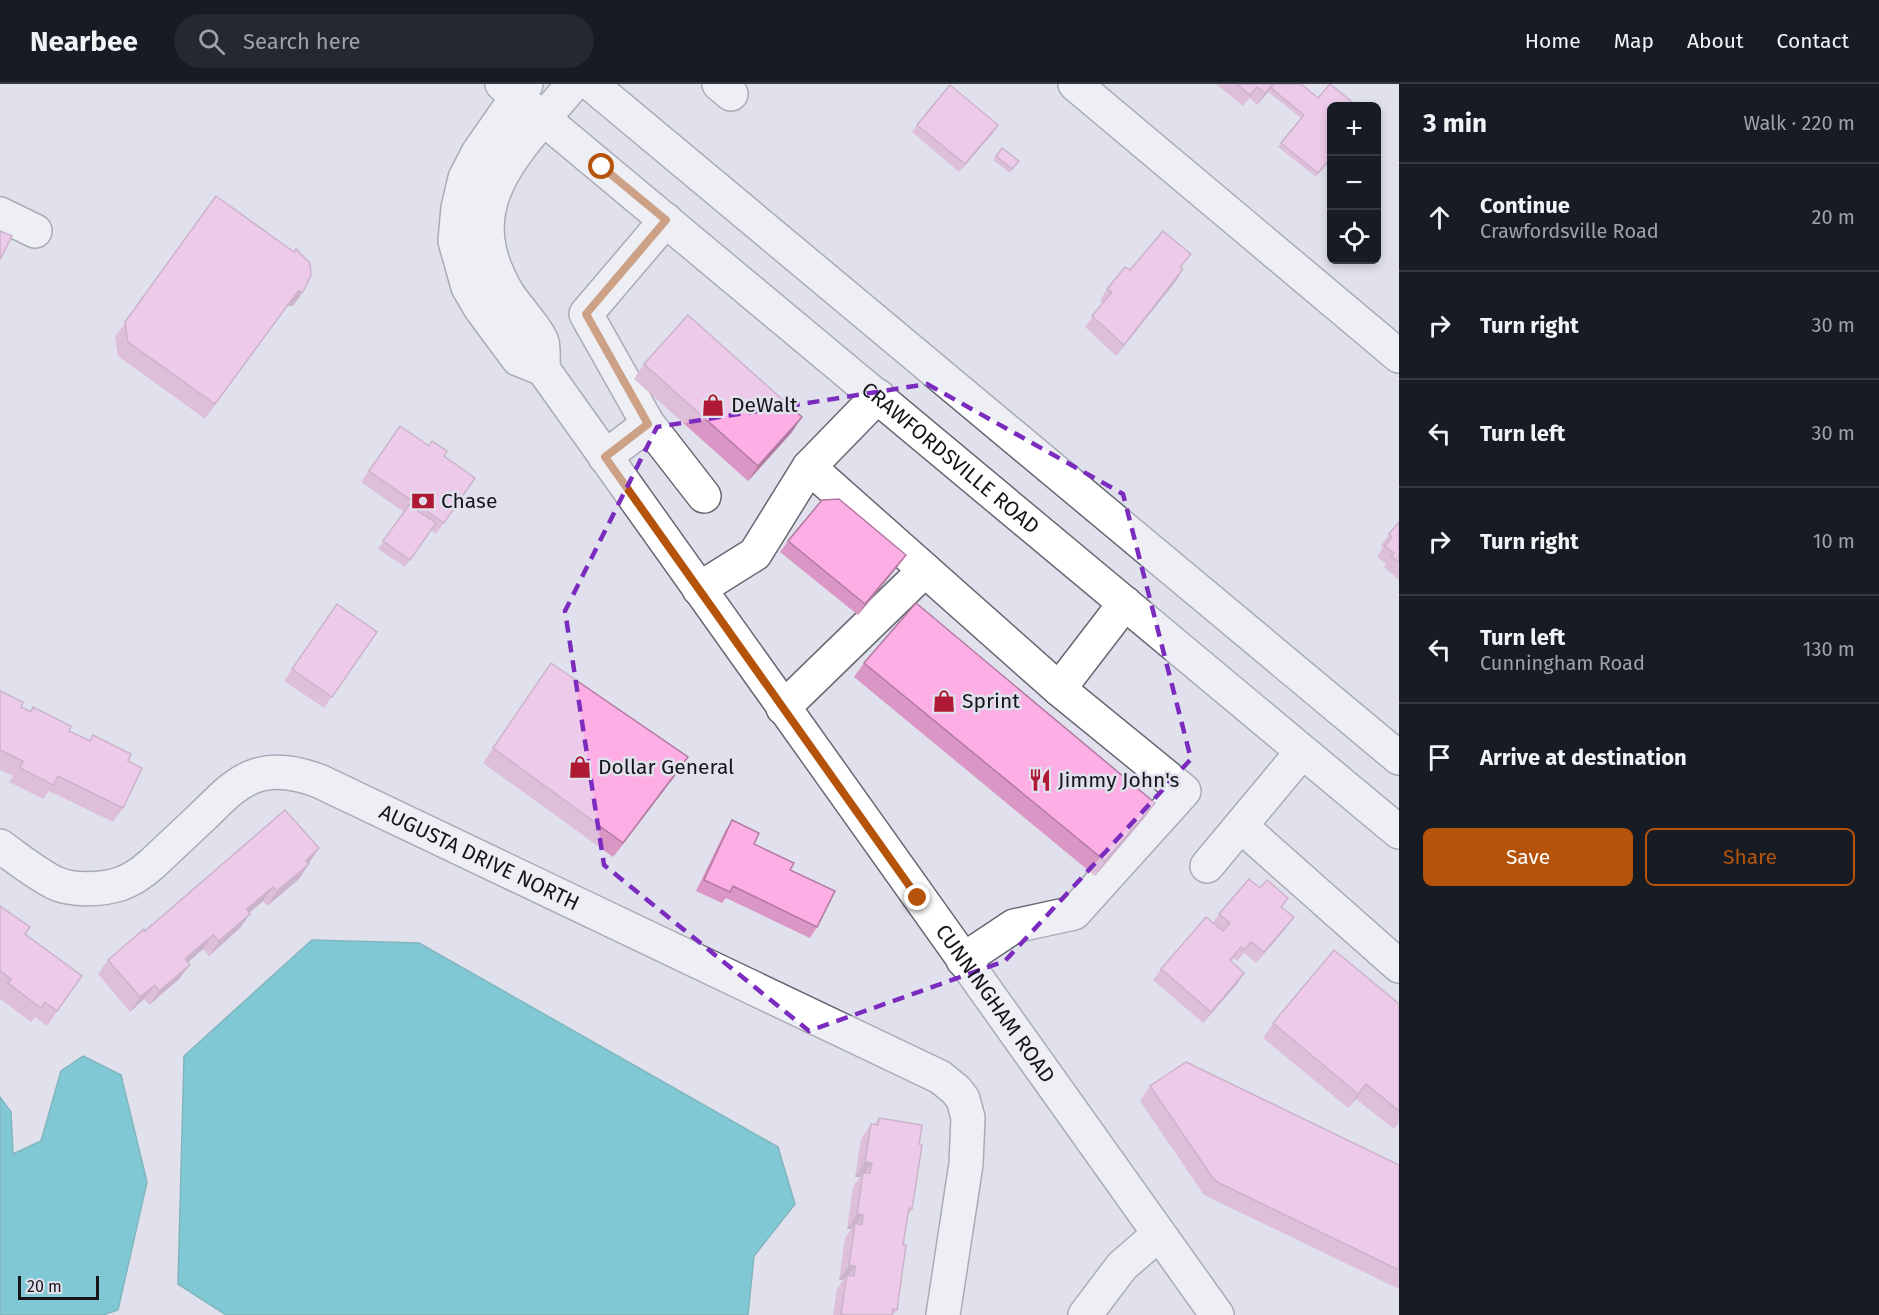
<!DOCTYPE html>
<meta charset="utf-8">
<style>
:root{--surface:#171b24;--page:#242831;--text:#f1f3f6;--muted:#9ea1a6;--line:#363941;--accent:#b45309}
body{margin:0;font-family:"Fira Sans",sans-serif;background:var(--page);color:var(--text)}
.controls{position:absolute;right:18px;top:18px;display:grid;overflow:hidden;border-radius:9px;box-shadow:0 3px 9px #0003}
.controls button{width:54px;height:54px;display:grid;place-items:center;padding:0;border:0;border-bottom:2px solid var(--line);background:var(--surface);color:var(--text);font:30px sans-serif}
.scale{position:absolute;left:18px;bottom:15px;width:81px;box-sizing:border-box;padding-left:6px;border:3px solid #16161a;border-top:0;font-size:16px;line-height:21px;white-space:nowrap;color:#16161a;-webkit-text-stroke:4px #e0e1ed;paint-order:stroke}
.stop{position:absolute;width:18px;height:18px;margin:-14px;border:4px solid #b45309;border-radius:50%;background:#fff}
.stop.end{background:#b45309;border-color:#fff;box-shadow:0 2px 6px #0008}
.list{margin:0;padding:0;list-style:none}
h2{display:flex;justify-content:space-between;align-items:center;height:78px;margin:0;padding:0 24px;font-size:26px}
h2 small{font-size:20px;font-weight:400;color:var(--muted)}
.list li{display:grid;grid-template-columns:39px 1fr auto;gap:18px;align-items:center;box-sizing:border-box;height:108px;padding:0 24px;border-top:2px solid var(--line)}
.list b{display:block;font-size:22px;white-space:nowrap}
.list p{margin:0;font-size:20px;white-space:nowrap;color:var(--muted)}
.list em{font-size:20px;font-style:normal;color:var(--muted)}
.actions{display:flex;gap:12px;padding:18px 24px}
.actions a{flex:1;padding:14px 0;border:2px solid var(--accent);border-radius:9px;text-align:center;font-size:21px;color:var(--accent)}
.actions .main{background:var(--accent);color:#fff}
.icon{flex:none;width:33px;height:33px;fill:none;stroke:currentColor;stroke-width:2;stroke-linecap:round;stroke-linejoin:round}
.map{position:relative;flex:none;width:1399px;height:1231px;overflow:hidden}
header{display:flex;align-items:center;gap:36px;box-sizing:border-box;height:84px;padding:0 30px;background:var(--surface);border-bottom:2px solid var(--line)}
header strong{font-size:28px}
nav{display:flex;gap:33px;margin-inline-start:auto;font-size:21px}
.search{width:420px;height:54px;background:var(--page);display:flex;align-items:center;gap:15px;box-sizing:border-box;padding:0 21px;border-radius:33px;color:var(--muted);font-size:22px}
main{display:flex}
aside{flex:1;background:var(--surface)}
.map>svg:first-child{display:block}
.water{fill:#0cacb5;stroke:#0f7f86;stroke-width:1.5}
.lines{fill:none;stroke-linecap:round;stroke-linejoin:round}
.minor-casing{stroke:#666872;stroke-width:36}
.major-casing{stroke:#666872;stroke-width:36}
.minor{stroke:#fff;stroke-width:33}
.major{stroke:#fff;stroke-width:33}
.wall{fill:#da96c4}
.shaded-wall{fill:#b17aa0}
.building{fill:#fdaee4;stroke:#b17aa0;stroke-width:1.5}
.route{stroke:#b45309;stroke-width:8}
.marked{fill:none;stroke:#7b2cbf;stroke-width:4.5;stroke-dasharray:12 8;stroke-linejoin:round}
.labels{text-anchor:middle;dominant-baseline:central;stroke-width:5;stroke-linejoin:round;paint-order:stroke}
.poi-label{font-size:21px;fill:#16161a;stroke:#e0e1ed;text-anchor:start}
.street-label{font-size:21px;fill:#16161a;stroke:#e0e1ed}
</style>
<header>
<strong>Nearbee</strong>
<div class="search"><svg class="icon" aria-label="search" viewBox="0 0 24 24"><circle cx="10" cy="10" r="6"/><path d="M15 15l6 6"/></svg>Search here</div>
<nav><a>Home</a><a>Map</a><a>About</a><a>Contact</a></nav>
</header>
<main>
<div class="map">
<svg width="1399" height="1231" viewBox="0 0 1399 1231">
<rect width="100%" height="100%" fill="#e0e1ed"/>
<g class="water">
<polygon points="312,856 419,859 778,1063 795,1120 754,1172 748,1231 226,1231 178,1200 184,972"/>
<polygon points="83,972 121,991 147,1098 118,1226 103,1231 0,1231 0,1013 11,1028 13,1070 41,1057 61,987"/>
</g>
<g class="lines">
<g class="minor-casing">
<g id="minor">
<path id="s1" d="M526,0L478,69L465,94L458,124L455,157L468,203L481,225L518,275L543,285L1217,1231"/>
<polyline points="719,0 731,10"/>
<polyline points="1075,0 1399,272"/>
<polyline points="0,130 35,147"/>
<polyline points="666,136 586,230 648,340 704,412"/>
<path d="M543,285C543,277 544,266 542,258C539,248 515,221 508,210C453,119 518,67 573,0"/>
<polyline points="878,312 809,383 1059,605 1125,519"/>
<polyline points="605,373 648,340"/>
<polyline points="699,505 755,470 809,383"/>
<polyline points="783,624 925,486"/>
<polyline points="1241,742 1399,882"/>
<path id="s2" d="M0,762C18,775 35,789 55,799C72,807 102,806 120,800C132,796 143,788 152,780C169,764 185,749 202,733C218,718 232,701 252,693C274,684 298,689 319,697L940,993L956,1006L963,1015L968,1034L966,1080L943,1231"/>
<polyline points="1207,782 1302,668"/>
<polyline points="963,876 1014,842 1074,829 1184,707 1059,605"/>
<polyline points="1085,1231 1122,1182 1159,1150"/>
</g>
</g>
<g class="major-casing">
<g id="major">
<path id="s3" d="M502,0L1399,748"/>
<polyline points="591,0 1399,674"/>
</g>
</g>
<use href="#minor" class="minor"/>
<use href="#major" class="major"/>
</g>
<g class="wall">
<polygon points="1216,0 1301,0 1332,74 1316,93 1278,63 1301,34 1268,8 1257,21 1250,14 1243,22"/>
<polygon points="917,41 993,49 959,88 912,48"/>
<polygon points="1002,64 1019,77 1010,89 993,76"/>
<polygon points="216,112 293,222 287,222 205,335 118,272 115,253"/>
<polygon points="1181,184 1183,185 1176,197 1116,272 1085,243 1103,219 1100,216 1107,205 1130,186"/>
<polygon points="644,280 792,348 748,397 634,295"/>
<polygon points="400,342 475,394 436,450 431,446 405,483 378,465 404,428 361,398"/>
<polygon points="1399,438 1399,496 1384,483 1386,480 1377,473 1383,463 1381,461"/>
<polygon points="788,457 906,471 898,482 858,531 780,468"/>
<polygon points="337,520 377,548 324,624 284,597"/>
<polygon points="551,579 688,673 613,773 483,679"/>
<polygon points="864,579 1155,719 1145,733 1095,792 854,593"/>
<polygon points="0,607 21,623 30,628 33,623 69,647 89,657 93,651 128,677 123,724 113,738 49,707 43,715 9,698 13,692 0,686"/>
<polygon points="732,736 754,760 790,786 817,843 810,854 726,814 722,819 696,807 725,747"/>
<polygon points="309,779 299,795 267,822 263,817 249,829 240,844 209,872 203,865 188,878 179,895 149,921 144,915 130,928 98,890 108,876 145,847"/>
<polygon points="1260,804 1288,814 1282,823 1286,844 1256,879 1244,869 1237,877 1234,874 1231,877 1244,889 1237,900 1203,939 1153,896 1161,885 1213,838 1219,830"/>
<polygon points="0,822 25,850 82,892 47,942 35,933 31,938 0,915"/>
<polygon points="1399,920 1399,1039 1394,1045 1356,1015 1348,1024 1263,954 1273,939"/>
<polygon points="1150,1002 1399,1081 1399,1205 1204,1111 1140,1017"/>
<polygon points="879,1034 919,1060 912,1125 908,1132 903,1161 897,1226 893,1231 833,1231 837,1205 843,1196 839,1196 845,1154 851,1145 847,1145 853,1103 860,1093 855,1093 861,1055 871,1040 874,1041"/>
</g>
<g class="shaded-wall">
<polygon points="1273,0 1268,8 1257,21 1265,9"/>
<polygon points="998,41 993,49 959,88 965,80"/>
<polygon points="1183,185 1176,197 1116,272 1124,261"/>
<polygon points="298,207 303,208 293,222 287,222 205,335"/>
<polygon points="802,333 792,348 748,397 758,382"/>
<polygon points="906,471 898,482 858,531 865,520"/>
<polygon points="688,673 678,688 613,773 623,759"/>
<polygon points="1155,719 1145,733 1095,792 1105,777"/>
<polygon points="319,764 309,779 295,791 306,777"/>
<polygon points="309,780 299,795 267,822 277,807"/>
<polygon points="273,803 263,817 237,840 247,825"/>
<polygon points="250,830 240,844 209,872 219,857"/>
<polygon points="1294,833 1286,844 1256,879 1264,868"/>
<polygon points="213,851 203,865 175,890 185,875"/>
<polygon points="190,881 179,895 149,921 159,907"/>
<polygon points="1244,889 1237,900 1203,939 1211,928"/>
<polygon points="155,901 144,915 130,928 140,913"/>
<polygon points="1366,1000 1356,1015 1348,1024 1358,1010"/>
<polygon points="865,1078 872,1079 863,1092 863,1089 860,1093 855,1093"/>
<polygon points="857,1130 863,1131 854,1144 855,1139 851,1145 847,1145"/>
<polygon points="849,1181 855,1182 846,1195 847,1191 843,1196 839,1196"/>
</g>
<g class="building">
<polygon points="1237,0 1273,0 1265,9 1257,3 1250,11"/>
<polygon points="1274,0 1301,0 1318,14 1330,0 1357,22 1332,22 1332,73 1318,89 1281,59 1304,31 1271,4"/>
<polygon points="950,1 998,41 965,80 917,41"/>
<polygon points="1002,64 1019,77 1012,85 996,72"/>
<polygon points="216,112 294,168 296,165 310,179 311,191 303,208 298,207 215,320 128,258 125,238"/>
<polygon points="0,147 12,152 0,176"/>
<polygon points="1163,147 1191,170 1180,183 1183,185 1124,261 1092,232 1112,208 1107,205 1125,183 1130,186"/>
<polygon points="688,231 802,333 758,382 644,280"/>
<polygon points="400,342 429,362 432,357 447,367 444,372 475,394 444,439 369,387"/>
<polygon points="839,415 906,471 865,520 788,457 822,416"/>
<polygon points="409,421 436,439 410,476 383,457"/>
<polygon points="1399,438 1399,478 1391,472 1394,469 1385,462 1392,453 1389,450"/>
<polygon points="916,519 1155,719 1105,777 864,579"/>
<polygon points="337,520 377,548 332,613 292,585"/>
<polygon points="551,579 688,673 623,759 493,664"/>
<polygon points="0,607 23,618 21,623 31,628 33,623 71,642 69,647 90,657 93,651 131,670 128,677 142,684 123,724 58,692 53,701 20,684 23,677 0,666"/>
<polygon points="285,726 319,764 306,777 309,780 277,807 273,803 247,825 250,830 219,857 213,851 185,875 190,881 159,907 155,901 140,913 108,876 144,845 145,847"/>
<polygon points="732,736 759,749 754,760 794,779 790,786 835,807 817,843 733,802 730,808 704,796"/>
<polygon points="1249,795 1260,804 1267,796 1288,814 1281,823 1294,833 1264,868 1251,858 1244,866 1241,863 1230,876 1244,889 1211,928 1161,885 1206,833 1223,847 1230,839 1219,830"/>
<polygon points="0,822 30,843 25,850 82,892 57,927 45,918 41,924 8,899 11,895 0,887"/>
<polygon points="1334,866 1399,920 1399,1027 1366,1000 1358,1010 1273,939"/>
<polygon points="1186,978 1399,1081 1399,1186 1215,1097 1150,1002"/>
<polygon points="879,1034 922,1041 919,1060 922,1061 912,1125 909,1124 903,1161 906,1161 897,1226 893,1225 892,1231 848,1231 841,1230 847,1191 854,1192 855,1182 849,1181 855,1139 862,1141 863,1131 857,1130 863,1089 870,1089 872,1079 865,1078 871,1040 878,1041"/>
</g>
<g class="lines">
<polyline class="route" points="602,83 666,136 586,230 648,340 605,373 918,814"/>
</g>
<path d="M0 0H1399V1231H0ZM927,300L1123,410L1191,675L1005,877L809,947L604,781L565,527L657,343Z" fill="#e0e1ed" fill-opacity=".55" fill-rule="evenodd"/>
<path class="marked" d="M927,300L1123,410L1191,675L1005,877L809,947L604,781L565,527L657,343Z"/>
<defs>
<g id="shop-bare" transform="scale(1.8)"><path d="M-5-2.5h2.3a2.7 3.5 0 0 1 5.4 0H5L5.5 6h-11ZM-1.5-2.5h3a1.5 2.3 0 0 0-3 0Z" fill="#ae1933" stroke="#e0e1ed" stroke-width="2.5" paint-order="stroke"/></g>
<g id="bank-bare" transform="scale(1.8)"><path d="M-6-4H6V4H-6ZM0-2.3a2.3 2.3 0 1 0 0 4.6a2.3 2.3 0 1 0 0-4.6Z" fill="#ae1933" stroke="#e0e1ed" stroke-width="2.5" paint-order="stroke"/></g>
<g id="restaurant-bare" transform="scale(1.8)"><path d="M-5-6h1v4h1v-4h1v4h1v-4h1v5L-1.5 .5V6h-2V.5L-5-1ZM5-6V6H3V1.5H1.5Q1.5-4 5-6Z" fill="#ae1933" stroke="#e0e1ed" stroke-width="2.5" paint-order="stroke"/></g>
</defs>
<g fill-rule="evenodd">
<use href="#shop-bare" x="713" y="321"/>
<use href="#bank-bare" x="423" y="417"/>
<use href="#shop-bare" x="944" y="617"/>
<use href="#shop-bare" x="580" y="683"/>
<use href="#restaurant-bare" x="1040" y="696"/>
</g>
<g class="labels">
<g class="poi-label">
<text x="731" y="321">DeWalt</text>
<text x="441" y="417">Chase</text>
<text x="962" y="617">Sprint</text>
<text x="598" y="683">Dollar General</text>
<text x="1058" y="696">Jimmy John's</text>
</g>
<g class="street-label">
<text stroke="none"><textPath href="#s3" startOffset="584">CRAWFORDSVILLE ROAD</textPath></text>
<text stroke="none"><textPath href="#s2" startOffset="550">AUGUSTA DRIVE NORTH</textPath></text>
<text stroke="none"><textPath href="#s1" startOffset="1118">CUNNINGHAM ROAD</textPath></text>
</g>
</g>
</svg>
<div class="controls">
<button>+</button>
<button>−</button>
<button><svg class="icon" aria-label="locate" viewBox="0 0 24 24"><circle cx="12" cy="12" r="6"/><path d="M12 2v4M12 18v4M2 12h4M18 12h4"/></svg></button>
</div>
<div class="scale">20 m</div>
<div class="stop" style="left:602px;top:83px"></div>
<div class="stop end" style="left:918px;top:814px"></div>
</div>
<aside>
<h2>3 min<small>Walk · 220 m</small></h2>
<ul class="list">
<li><svg class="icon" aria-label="ahead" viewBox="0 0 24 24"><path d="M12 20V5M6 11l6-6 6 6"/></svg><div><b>Continue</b><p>Crawfordsville Road</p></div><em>20 m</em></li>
<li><svg class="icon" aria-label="right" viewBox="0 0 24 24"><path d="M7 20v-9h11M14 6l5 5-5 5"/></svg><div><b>Turn right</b></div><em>30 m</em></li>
<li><svg class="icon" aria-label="left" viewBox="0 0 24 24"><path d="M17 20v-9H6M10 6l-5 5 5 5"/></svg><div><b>Turn left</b></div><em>30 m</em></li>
<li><svg class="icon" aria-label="right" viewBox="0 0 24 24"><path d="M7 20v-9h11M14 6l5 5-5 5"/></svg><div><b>Turn right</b></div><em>10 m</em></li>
<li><svg class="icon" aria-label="left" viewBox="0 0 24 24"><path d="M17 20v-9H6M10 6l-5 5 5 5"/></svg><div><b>Turn left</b><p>Cunningham Road</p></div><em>130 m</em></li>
<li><svg class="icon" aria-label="arrive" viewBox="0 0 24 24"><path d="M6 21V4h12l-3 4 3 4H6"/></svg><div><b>Arrive at destination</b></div></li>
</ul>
<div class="actions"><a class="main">Save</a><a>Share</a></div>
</aside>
</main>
